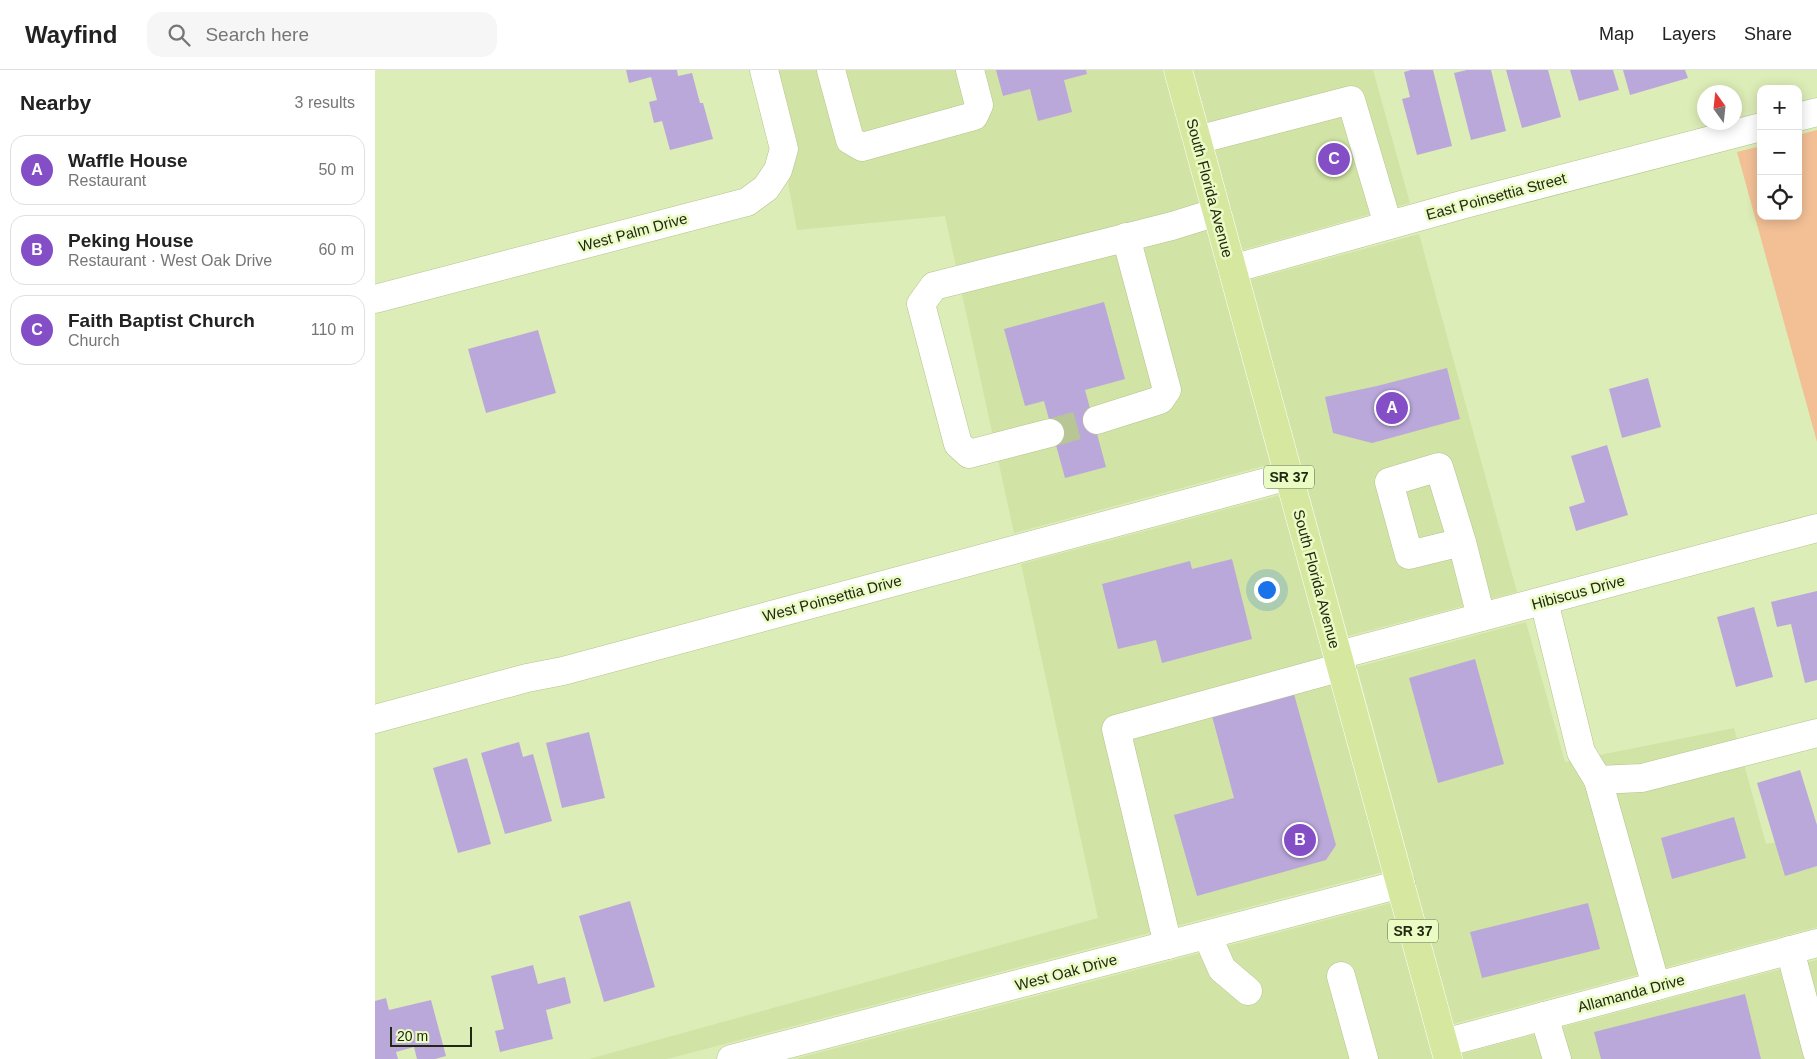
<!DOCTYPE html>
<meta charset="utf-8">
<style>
:root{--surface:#fff;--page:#f6f6f6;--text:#222;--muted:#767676;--line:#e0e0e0;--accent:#844ec6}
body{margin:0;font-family:Arial,sans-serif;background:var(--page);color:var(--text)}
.controls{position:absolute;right:15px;top:15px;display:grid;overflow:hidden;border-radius:10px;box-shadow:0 2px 12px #0003}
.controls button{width:45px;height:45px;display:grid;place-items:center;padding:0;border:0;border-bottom:1px solid var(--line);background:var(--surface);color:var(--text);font:25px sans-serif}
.compass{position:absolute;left:1322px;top:15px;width:45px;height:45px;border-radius:50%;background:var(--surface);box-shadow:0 2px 12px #0003;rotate:345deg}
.scale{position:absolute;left:15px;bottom:12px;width:82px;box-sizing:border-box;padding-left:5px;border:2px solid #222813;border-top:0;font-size:14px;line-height:18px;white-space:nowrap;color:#222813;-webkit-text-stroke:4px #eafbc4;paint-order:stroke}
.you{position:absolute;left:891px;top:519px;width:18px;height:18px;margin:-12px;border:4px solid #fff;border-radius:50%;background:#1a73e8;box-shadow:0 0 0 8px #1a73e833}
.badge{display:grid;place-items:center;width:32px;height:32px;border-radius:50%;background:var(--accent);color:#fff;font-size:16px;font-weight:700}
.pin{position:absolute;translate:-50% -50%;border:2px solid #fff;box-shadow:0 1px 5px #0006}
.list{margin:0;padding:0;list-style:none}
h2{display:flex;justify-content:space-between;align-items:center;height:65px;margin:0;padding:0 20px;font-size:21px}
h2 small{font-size:16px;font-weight:400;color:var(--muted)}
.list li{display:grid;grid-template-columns:32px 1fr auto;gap:15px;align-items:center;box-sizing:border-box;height:70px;margin:0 10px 10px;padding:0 10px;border:1px solid var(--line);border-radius:15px}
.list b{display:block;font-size:19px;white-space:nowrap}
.list p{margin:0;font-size:16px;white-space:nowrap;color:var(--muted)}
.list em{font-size:16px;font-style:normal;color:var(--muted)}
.icon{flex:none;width:28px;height:28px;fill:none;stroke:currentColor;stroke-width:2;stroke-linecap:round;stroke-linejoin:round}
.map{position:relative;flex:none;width:1442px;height:989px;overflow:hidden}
header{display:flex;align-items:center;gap:30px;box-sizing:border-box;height:70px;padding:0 25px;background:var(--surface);border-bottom:1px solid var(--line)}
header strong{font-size:24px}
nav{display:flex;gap:28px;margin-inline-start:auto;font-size:18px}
.search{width:350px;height:45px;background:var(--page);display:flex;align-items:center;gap:12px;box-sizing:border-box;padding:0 18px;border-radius:15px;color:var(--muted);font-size:19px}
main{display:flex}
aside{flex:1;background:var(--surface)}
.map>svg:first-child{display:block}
.built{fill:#d1e3a5}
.green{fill:#f3c096}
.building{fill:#bba8db}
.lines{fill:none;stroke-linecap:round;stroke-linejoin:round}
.minor-tunnel{stroke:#b8c696;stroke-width:28;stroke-dasharray:28 14;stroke-linecap:butt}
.minor-casing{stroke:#b4c38e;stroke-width:29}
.major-casing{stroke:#fff;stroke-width:29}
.minor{stroke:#fff;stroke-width:28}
.major{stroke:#d6e89f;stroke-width:28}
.labels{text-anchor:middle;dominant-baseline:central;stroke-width:5;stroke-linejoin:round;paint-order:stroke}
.shield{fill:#eafbc4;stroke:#5e6748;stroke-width:1}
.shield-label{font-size:14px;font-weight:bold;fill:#222813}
.street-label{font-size:15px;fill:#222813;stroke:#eafbc4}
</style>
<header>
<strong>Wayfind</strong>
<div class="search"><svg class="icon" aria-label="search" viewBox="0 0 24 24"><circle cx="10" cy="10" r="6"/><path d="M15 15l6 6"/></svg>Search here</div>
<nav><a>Map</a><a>Layers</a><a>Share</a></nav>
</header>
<main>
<aside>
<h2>Nearby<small>3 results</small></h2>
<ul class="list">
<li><span class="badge">A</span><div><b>Waffle House</b><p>Restaurant</p></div><em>50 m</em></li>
<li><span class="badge">B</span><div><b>Peking House</b><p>Restaurant · West Oak Drive</p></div><em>60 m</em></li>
<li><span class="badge">C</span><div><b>Faith Baptist Church</b><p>Church</p></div><em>110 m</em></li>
</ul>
</aside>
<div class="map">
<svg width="1442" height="989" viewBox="0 0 1442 989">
<rect width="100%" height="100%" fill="#ddedb7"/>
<g class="built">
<polygon points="403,0 789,0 896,394 639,463 570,146 422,160 413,113 422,84 423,76"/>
<polygon points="818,0 998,0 1035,133 867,180"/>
<polygon points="1044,164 1142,522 973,566 875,210"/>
<polygon points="905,425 1008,802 292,989 214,989 723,848 646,494"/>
<polygon points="1151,552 1190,692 1359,658 1391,774 1442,766 1442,857 1078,954 982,597"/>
<polygon points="1016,833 1058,989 419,989 600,942"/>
<polygon points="1442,890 1442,926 1433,892"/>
<polygon points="1406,899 1429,989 1088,989 1086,984"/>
</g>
<polygon class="green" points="1442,60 1442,372 1362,82 1386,76 1386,146 1423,146 1423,65"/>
<g class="building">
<polygon points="251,0 302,0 303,6 317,3 325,33 328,33 338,69 295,80 287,51 279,53 274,32 282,30 276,7 254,13"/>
<polygon points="621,0 711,0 712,4 689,10 697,42 663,51 655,19 628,26"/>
<polygon points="1036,0 1058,0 1077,76 1042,85 1027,29 1035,27 1029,2"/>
<polygon points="1092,0 1116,0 1131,61 1096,70 1079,3"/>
<polygon points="1131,0 1173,0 1186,47 1147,58"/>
<polygon points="1195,0 1238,0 1244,20 1204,31"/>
<polygon points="1248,0 1310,0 1313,8 1255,25"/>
<polygon points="729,232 750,309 710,320 731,397 690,408 669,331 650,336 629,259"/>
<polygon points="163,260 181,323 111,343 93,279"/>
<polygon points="1072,298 1085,349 997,373 958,363 950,327 1002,316"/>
<polygon points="1273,308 1286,357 1247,368 1234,319"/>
<polygon points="1232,375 1253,445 1201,461 1194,437 1210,432 1196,386"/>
<polygon points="857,489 877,569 787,593 781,570 743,579 727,514 815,491 817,499"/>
<polygon points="1442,521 1442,610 1430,613 1416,554 1402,557 1396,532"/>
<polygon points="1379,537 1398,607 1361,617 1342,547"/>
<polygon points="1100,589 1129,694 1063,713 1034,608"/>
<polygon points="919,624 961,775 951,790 822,826 799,745 859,728 837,646"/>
<polygon points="214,662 230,728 187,738 171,673"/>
<polygon points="144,672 148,687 158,684 177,751 130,764 106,683"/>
<polygon points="92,688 116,774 83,783 58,698"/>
<polygon points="1425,700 1442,755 1442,796 1410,806 1382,713"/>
<polygon points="1359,747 1371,788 1297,809 1286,768"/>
<polygon points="255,831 280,917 229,932 204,846"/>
<polygon points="1213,833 1225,879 1107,908 1095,862"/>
<polygon points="158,895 163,914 190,907 196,933 171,940 178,969 125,982 120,961 129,959 116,906"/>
<polygon points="1370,924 1386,989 1226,989 1219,962"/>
<polygon points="11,928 14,940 56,930 71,986 60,989 42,989 39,977 21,982 23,989 0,989 0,931"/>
</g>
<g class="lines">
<polyline class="minor-tunnel" points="675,363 722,350"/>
<g class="minor-casing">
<g id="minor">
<polyline points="456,0 475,70 487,77 599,46 604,35 595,0"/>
<polyline points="1423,47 1442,42"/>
<polyline points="822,70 976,30 1013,155"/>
<polyline points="857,199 1090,134 1386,57"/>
<polyline points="0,229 372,132 391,118 403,100 409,79 389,0"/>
<polyline points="722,350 785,330 792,320 751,167"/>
<polyline points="675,363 594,384 583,374 546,234 559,216 797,156 842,142"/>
<polyline points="1087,472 1034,485 1014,412 1064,397 1087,472 1106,547"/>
<polyline points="1169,531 1206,682 1223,710 1267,708 1442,663"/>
<polyline points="964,585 1442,458"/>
<polyline points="0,649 152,608 188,601 914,406"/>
<polyline points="1223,710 1281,916"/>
<polyline points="832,865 847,899 873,921"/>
<polyline points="793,875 741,659 967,597"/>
<polyline points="1415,880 1442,982"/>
<polyline points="966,906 989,989"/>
<polyline points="1169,946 1182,989"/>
<polyline points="1069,973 1442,873"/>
<polyline points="356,989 1026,814"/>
</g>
</g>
<g class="major-casing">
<polyline id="major" points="803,0 1073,989"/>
</g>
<use href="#minor" class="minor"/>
<use href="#major" class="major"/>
</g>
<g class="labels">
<g class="shield">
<rect x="889" y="395.5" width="50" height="23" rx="4"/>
<rect x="1013" y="849.5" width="50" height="23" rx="4"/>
</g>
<g class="shield-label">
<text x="914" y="407">SR 37</text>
<text x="1038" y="861">SR 37</text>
</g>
<g class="street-label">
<text transform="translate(835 118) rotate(75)">South Florida Avenue</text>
<text transform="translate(1121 126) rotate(-15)">East Poinsettia Street</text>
<text transform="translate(258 162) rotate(-15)">West Palm Drive</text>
<text transform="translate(942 509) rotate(75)">South Florida Avenue</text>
<text transform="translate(1203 522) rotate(-15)">Hibiscus Drive</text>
<text transform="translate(457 528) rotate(-15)">West Poinsettia Drive</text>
<text transform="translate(691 902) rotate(-15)">West Oak Drive</text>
<text transform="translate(1256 923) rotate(-15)">Allamanda Drive</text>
</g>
</g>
</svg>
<div class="controls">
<button>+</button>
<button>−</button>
<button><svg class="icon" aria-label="locate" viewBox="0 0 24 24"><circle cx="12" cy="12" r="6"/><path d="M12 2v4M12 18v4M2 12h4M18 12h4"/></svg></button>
</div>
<svg class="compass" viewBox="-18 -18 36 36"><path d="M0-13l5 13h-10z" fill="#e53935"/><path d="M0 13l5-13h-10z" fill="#767676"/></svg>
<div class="scale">20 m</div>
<div class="you"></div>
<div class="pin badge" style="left:1017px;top:338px">A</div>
<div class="pin badge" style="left:925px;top:770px">B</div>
<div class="pin badge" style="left:959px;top:89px">C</div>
</div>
</main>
